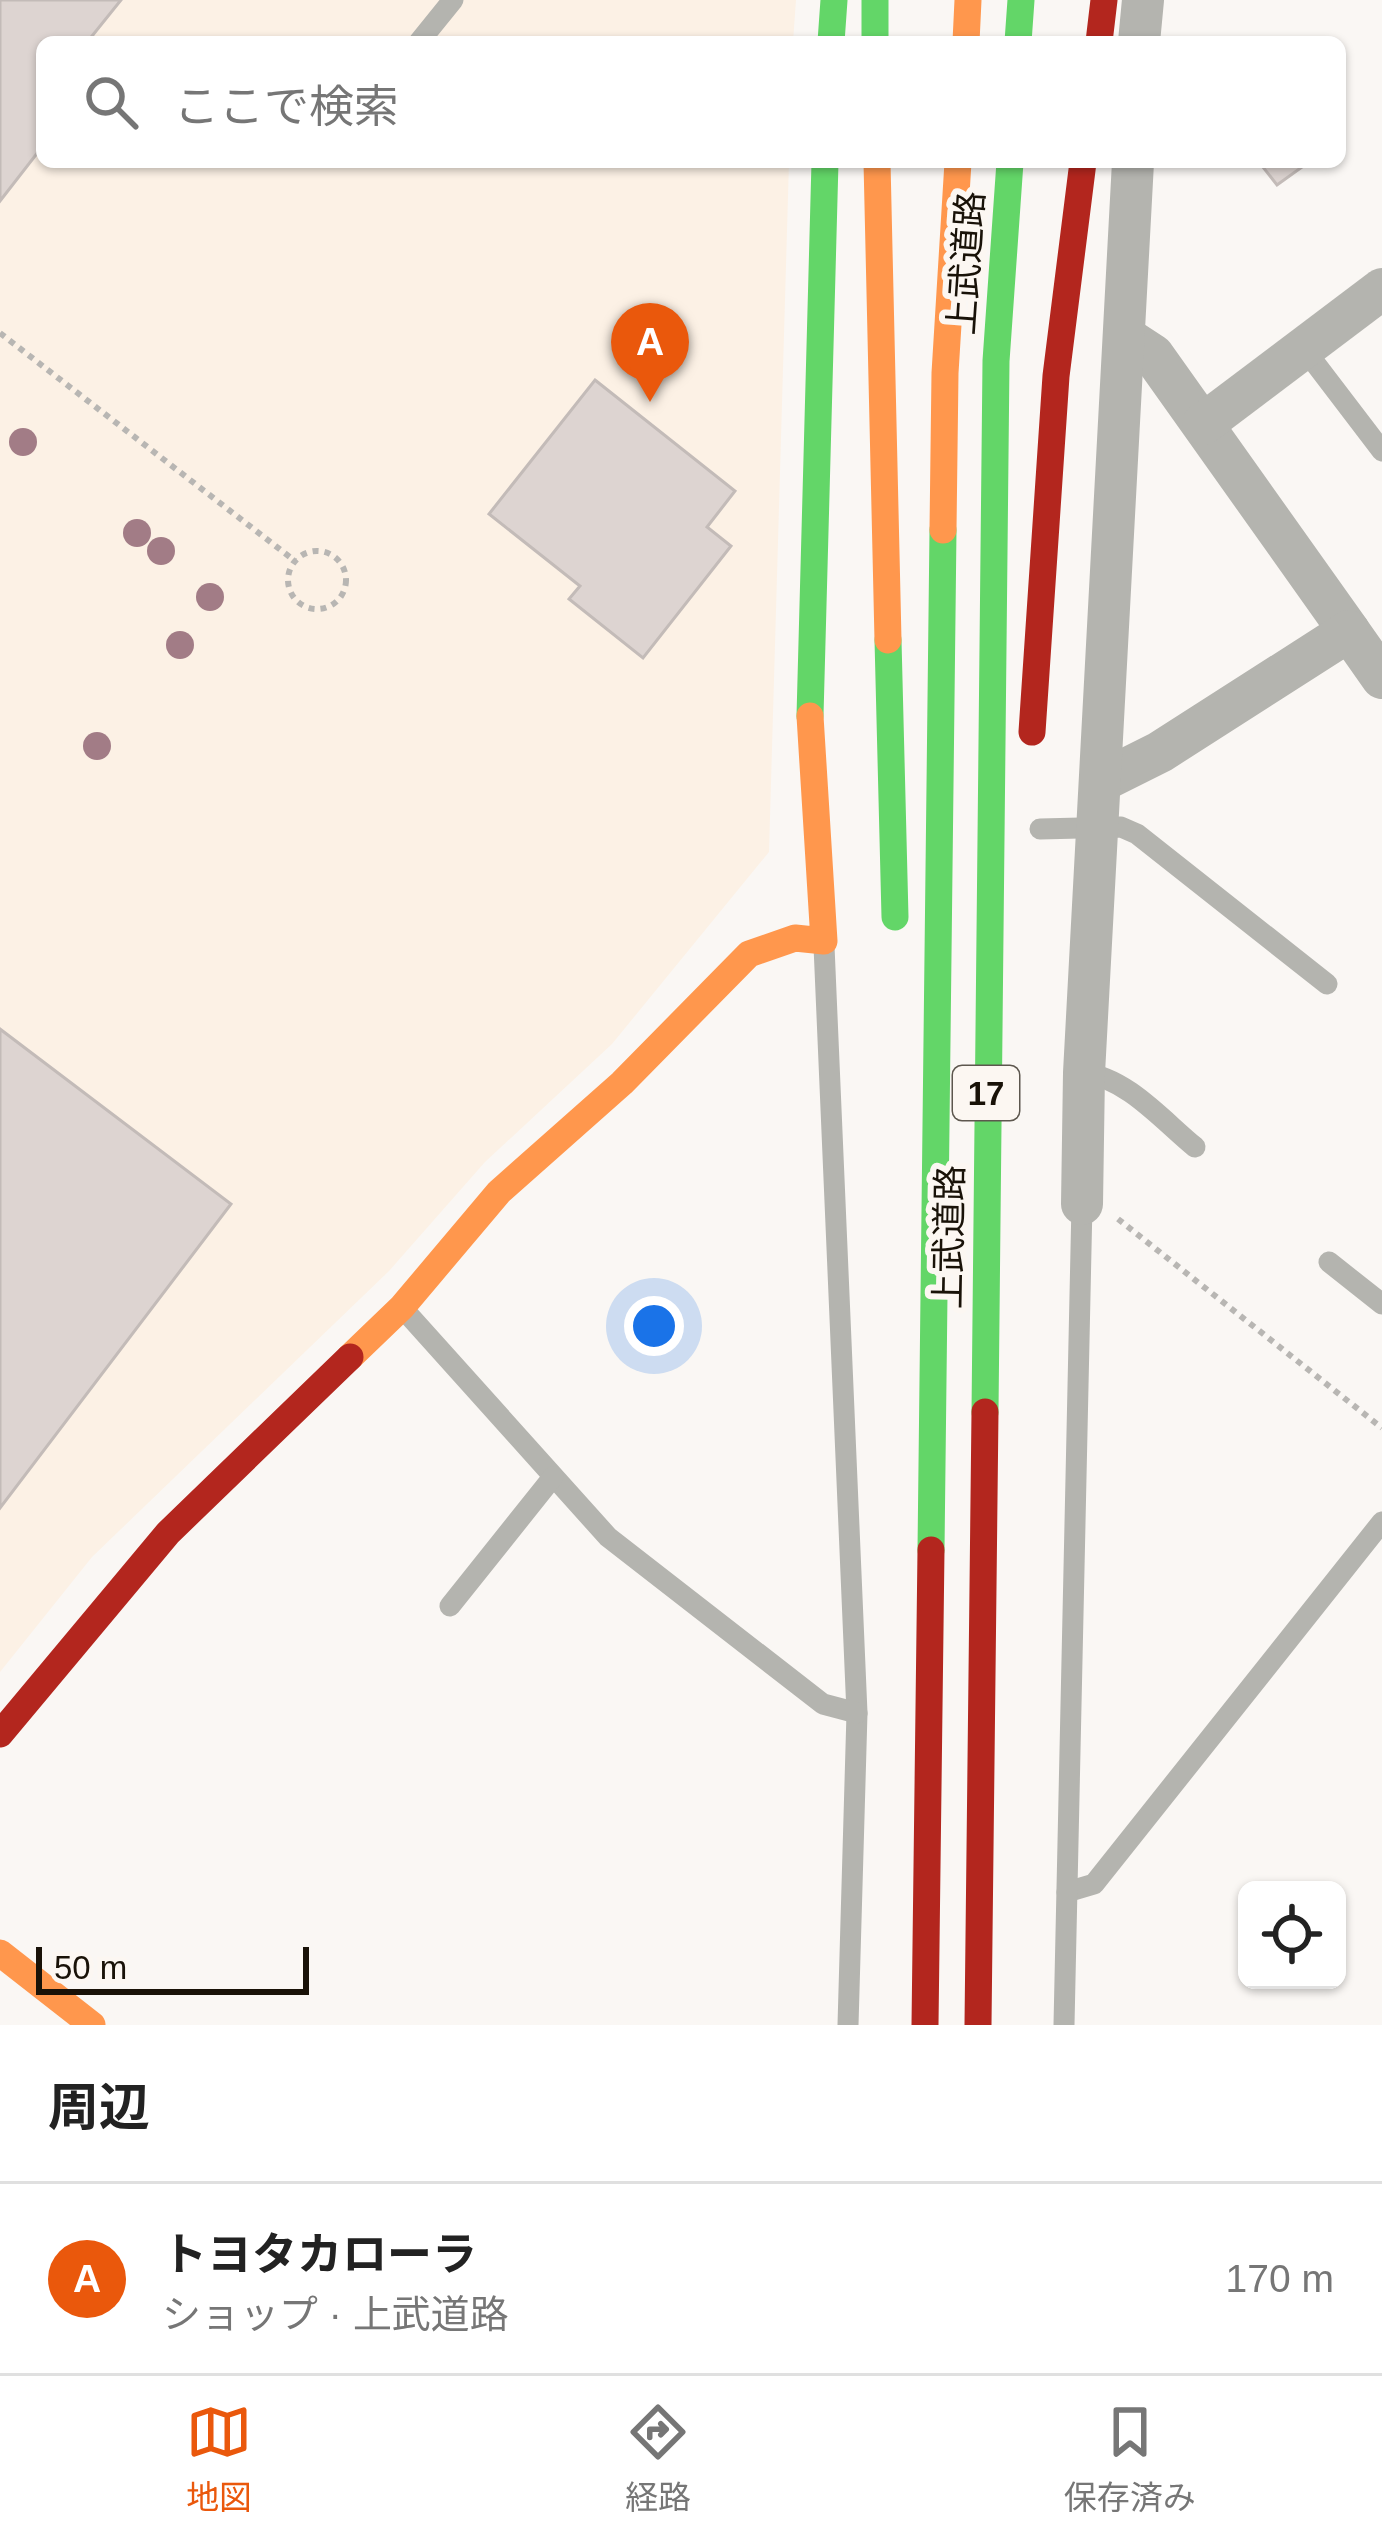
<!DOCTYPE html>
<html lang="ja">
<meta charset="utf-8">
<style>
:root{--surface:#fff;--page:#f6f6f6;--text:#222;--muted:#767676;--line:#e0e0e0;--accent:#ea580c}
body{margin:0;font-family:Helvetica,"Noto Sans JP",sans-serif;background:var(--page);color:var(--text)}
.controls{position:absolute;right:36px;bottom:36px;display:grid;overflow:hidden;border-radius:18px;box-shadow:0 3px 9px #0004}
.controls button{width:108px;height:108px;display:grid;place-items:center;padding:0;border:0;border-bottom:3px solid var(--line);background:var(--surface);color:var(--text);font:60px sans-serif}
.scale{position:absolute;left:36px;bottom:30px;width:273px;box-sizing:border-box;padding-left:12px;border:6px solid #191208;border-top:0;font-size:33px;line-height:42px;white-space:nowrap;color:#191208;-webkit-text-stroke:9px #fcf7f2;paint-order:stroke}
.you{position:absolute;left:654px;top:1326px;width:42px;height:42px;margin:-30px;border:9px solid #fff;border-radius:50%;background:#1a73e8;box-shadow:0 0 0 18px #1a73e833}
.badge{display:grid;place-items:center;width:78px;height:78px;border-radius:50%;background:var(--accent);color:#fff;font-size:39px;font-weight:700}
.pin{position:absolute;translate:-50% -99px;filter:drop-shadow(0 3px 6px #0008)}
.pin::after{content:'';position:absolute;top:63px;width:42px;height:36px;background:inherit;clip-path:polygon(0 0,100% 0,50% 100%)}
.list{margin:0;padding:0;list-style:none}
h2{display:flex;justify-content:space-between;align-items:center;height:156px;margin:0;padding:0 48px;font-size:51px}
h2 small{font-size:39px;font-weight:400;color:var(--muted)}
.list li{display:grid;grid-template-columns:78px 1fr auto;gap:36px;align-items:center;box-sizing:border-box;height:192px;padding:0 48px;border-top:3px solid var(--line)}
.list b{display:block;font-size:45px;white-space:nowrap}
.list p{margin:0;font-size:39px;white-space:nowrap;color:var(--muted)}
.list em{font-size:39px;font-style:normal;color:var(--muted)}
.icon{flex:none;width:66px;height:66px;fill:none;stroke:currentColor;stroke-width:2;stroke-linecap:round;stroke-linejoin:round}
.map{position:relative;flex:none;width:1382px;height:2025px;overflow:hidden}
.search{position:absolute;background:var(--surface);box-shadow:0 3px 9px #0004;left:36px;right:36px;top:36px;height:132px;display:flex;align-items:center;gap:30px;box-sizing:border-box;padding:0 42px;border-radius:18px;color:var(--muted);font-size:45px}
.sheet{height:348px;background:var(--surface)}
nav{display:flex;justify-content:space-around;align-items:center;box-sizing:border-box;height:168px;border-top:3px solid var(--line);background:var(--surface);font-size:33px;color:var(--muted)}
nav a{display:grid;justify-items:center;gap:6px}
nav .on{color:var(--accent)}
.map>svg:first-child{display:block}
.built{fill:#fcf1e5}
.building{fill:#ddd4d1;stroke:#c3bbb8;stroke-width:3}
.lines{fill:none;stroke-linecap:round;stroke-linejoin:round}
.path{stroke:#b8b6b3;stroke-width:6;stroke-dasharray:6 6;stroke-linecap:butt}
.lane{stroke:#b4b4af;stroke-width:21}
.street{stroke:#b4b4af;stroke-width:42}
.fast{stroke:#63d668;stroke-width:27}
.slow{stroke:#ff974d;stroke-width:27}
.jam{stroke:#b3261e;stroke-width:27}
.tree{fill:#a27c86}
.labels{text-anchor:middle;dominant-baseline:central;stroke-width:12;stroke-linejoin:round;paint-order:stroke}
.shield{fill:#fcf7f2;stroke:#5d574e;stroke-width:3}
.shield-label{font-size:33px;font-weight:bold;fill:#191208}
.street-label{font-size:36px;fill:#191208;stroke:#fcf7f2}
</style>
<div class="map">
<svg width="1382" height="2025" viewBox="0 0 1382 2025">
<rect width="100%" height="100%" fill="#faf7f4"/>
<polygon class="built" points="0,0 796,0 793,42 42,42 42,162 789,162 769,852 612,1044 485,1162 389,1271 92,1557 0,1672"/>
<g class="building">
<polygon points="0,0 121,0 92,36 100,42 42,42 42,147 0,201"/>
<polygon points="1259,162 1309,162 1277,185"/>
<polygon points="595,380 735,491 707,527 731,546 643,658 569,599 580,586 489,514"/>
<polygon points="0,1029 231,1204 0,1508"/>
</g>
<g class="lines">
<g class="path">
<polyline points="0,333 295,561"/>
<circle cx="317" cy="580" r="29"/>
<polyline points="1118,1219 1382,1428"/>
</g>
<g class="lane">
<polyline points="419,42 453,0"/>
<polyline points="1305,350 1382,451"/>
<polyline points="1040,829 1121,827 1137,834 1327,984"/>
<polyline points="824,946 857,1713 848,2025"/>
<path d="M1084,1073C1127,1078 1162,1120 1195,1147"/>
<polyline points="1329,1262 1382,1304"/>
<polyline points="406,1312 608,1537 823,1704 857,1713"/>
<polyline points="450,1606 553,1477"/>
<polyline points="1067,1892 1094,1884 1382,1522"/>
<polyline points="1064,2025 1082,1204"/>
</g>
<g class="street">
<polyline points="1139,42 1143,0"/>
<polyline points="1127,338 1153,355 1349,631"/>
<polyline points="1203,424 1382,289"/>
<polyline points="1100,782 1160,752 1349,631 1382,678"/>
<polyline points="1082,1204 1084,1073 1133,162"/>
</g>
<g class="fast">
<polyline points="875,0 875,42"/>
<polyline points="831,42 834,0"/>
<polyline points="1018,42 1021,0"/>
<polyline points="888,640 895,917"/>
<polyline points="810,716 825,162"/>
<polyline points="985,1412 996,361 1010,162"/>
<polyline points="931,1550 943,530"/>
</g>
<g class="slow">
<polyline points="966,42 968,0"/>
<polyline points="877,162 888,640"/>
<polyline points="943,530 945,373 958,162"/>
<polyline points="350,1357 402,1307 499,1192 622,1083 749,954 795,938 824,941 810,716"/>
<polyline points="0,1953 92,2025"/>
</g>
<g class="jam">
<polyline points="1099,42 1104,0"/>
<polyline points="1032,732 1056,376 1083,162"/>
<polyline points="0,1734 168,1533 350,1357"/>
<polyline points="925,2025 931,1550"/>
<polyline points="978,2025 985,1412"/>
</g>
</g>
<g class="tree">
<circle cx="23" cy="442" r="14"/>
<circle cx="137" cy="533" r="14"/>
<circle cx="161" cy="551" r="14"/>
<circle cx="210" cy="597" r="14"/>
<circle cx="180" cy="645" r="14"/>
<circle cx="97" cy="746" r="14"/>
</g>
<g class="labels">
<rect class="shield" x="953" y="1066" width="66" height="54" rx="9"/>
<g class="shield-label">
<text x="986" y="1093">17</text>
</g>
<g class="street-label">
<text transform="translate(966 263) rotate(-86)">上武道路</text>
<text transform="translate(949 1237) rotate(-89)">上武道路</text>
</g>
</g>
</svg>
<div class="controls">
<button><svg class="icon" aria-label="locate" viewBox="0 0 24 24"><circle cx="12" cy="12" r="6"/><path d="M12 2v4M12 18v4M2 12h4M18 12h4"/></svg></button>
</div>
<div class="scale">50 m</div>
<div class="you"></div>
<div class="pin badge" style="left:650px;top:402px">A</div>
<div class="search"><svg class="icon" aria-label="search" viewBox="0 0 24 24"><circle cx="10" cy="10" r="6"/><path d="M15 15l6 6"/></svg>ここで検索</div>
</div>
<section class="sheet">
<h2>周辺<small></small></h2>
<ul class="list">
<li><span class="badge">A</span><div><b>トヨタカローラ</b><p>ショップ · 上武道路</p></div><em>170 m</em></li>
</ul>
</section>
<nav>
<a class="on"><svg class="icon" aria-label="map" viewBox="0 0 24 24"><path d="M3 6l6-2 6 2 6-2v14l-6 2-6-2-6 2zM9 4v14M15 6v14"/></svg>地図</a>
<a><svg class="icon" aria-label="directions" viewBox="0 0 24 24"><path d="M12 3l9 9-9 9-9-9zM9 14v-3h6M13 9l2 2-2 2"/></svg>経路</a>
<a><svg class="icon" aria-label="saved" viewBox="0 0 24 24"><path d="M7 4h10v16l-5-4-5 4z"/></svg>保存済み</a>
</nav>
